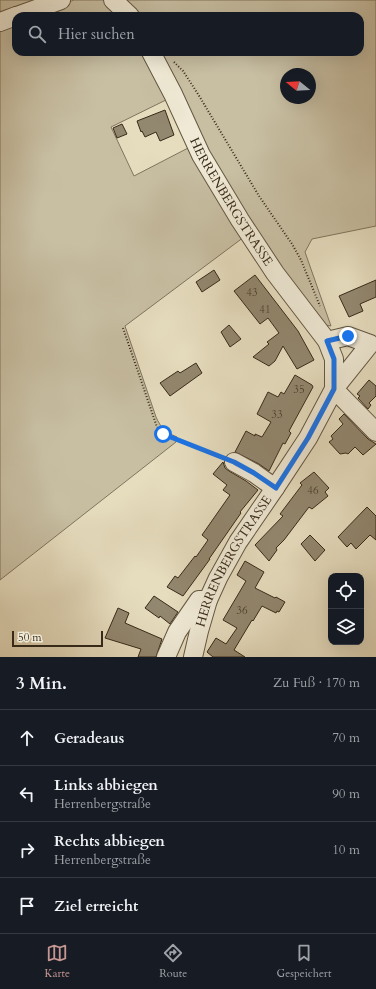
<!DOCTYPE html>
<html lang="de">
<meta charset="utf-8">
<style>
:root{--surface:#171b24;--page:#242831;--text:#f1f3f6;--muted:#9ea1a6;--line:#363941;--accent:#c59692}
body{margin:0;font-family:Cardo,serif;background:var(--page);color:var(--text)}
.controls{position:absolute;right:12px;bottom:12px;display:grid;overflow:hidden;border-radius:8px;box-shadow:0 4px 16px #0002}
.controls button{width:36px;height:36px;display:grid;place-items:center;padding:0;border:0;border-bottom:1px solid var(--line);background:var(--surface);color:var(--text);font:20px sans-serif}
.compass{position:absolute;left:280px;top:68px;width:36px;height:36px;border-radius:50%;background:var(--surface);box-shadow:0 4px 16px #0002;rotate:288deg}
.scale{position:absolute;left:12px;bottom:10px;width:91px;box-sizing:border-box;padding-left:4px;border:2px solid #382a19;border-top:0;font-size:11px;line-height:14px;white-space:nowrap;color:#382a19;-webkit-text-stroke:3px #efe9d5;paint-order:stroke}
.stop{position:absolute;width:12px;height:12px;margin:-9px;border:3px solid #1a73e8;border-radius:50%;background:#fff}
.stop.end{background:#1a73e8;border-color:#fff;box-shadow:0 1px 4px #0008}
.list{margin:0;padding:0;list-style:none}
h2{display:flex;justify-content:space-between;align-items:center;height:52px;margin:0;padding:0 16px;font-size:17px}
h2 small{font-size:13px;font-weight:400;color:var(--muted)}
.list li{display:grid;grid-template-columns:26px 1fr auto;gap:12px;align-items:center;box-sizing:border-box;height:56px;padding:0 16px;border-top:1px solid var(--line)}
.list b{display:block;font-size:15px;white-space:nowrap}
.list p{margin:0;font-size:13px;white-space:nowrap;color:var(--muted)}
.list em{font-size:13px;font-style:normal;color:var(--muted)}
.icon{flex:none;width:22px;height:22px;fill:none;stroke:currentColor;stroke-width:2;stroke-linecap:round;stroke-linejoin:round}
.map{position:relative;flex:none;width:376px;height:657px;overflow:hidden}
.search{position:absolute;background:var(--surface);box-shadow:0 4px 16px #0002;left:12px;right:12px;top:12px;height:44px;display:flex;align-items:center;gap:10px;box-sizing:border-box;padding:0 14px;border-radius:12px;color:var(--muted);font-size:15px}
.sheet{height:276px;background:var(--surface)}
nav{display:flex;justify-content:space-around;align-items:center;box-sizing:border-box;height:56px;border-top:1px solid var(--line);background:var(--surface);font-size:11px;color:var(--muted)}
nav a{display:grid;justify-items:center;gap:2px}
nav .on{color:var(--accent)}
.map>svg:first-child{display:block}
.green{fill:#c8bfa3;stroke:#80745e;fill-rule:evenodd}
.building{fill:#92876f;stroke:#382a19}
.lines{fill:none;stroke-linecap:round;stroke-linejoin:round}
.minor-casing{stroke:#645742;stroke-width:20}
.path{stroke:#382a19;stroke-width:2;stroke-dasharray:1 2;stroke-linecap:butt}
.minor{stroke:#efe9d5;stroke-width:18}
.route{stroke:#1a73e8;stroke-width:5}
.labels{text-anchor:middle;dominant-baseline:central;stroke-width:3;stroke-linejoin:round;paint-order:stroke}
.number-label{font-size:11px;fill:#4e412e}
.street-label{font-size:13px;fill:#382a19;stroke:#efe9d5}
</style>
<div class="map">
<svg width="376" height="657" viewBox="0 0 376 657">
<rect width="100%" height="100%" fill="#e6ddbf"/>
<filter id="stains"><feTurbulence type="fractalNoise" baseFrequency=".005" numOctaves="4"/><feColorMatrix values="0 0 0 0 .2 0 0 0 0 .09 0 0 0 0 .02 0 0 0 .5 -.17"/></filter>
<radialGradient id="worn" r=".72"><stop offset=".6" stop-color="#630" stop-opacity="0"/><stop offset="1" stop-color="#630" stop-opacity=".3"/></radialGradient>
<g class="green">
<polygon points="0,0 47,0 0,17"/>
<polygon points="74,0 104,0 122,16 31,16"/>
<path d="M120,0H376V226L312,239L305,252L331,326L325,325L280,271L208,154L156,52H360V16H136ZM286,74H310V98H286Z"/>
<path d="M16,21V52H145L170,98L111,127L134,176L190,147L244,237L125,326L156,417C161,428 165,432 177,437L176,442L0,580V26Z"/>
</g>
<g class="building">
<polygon points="165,110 174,135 160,141 156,132 145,137 142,131 141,132 137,121"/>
<polygon points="122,124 127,134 117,138 113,128"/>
<polygon points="214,270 220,280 202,292 196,282"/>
<polygon points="255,275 298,331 314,360 297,369 283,346 275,361 269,366 253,357 269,344 267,342 279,333 268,318 260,324 234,291"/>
<polygon points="376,280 376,297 360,304 363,311 349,317 339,296"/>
<polygon points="229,325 241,339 230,347 221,332"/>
<polygon points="196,363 202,373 170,396 160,383 178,371 180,373"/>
<polygon points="295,375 312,385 313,387 289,431 291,433 285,444 283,443 269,471 259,464 235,452 246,431 255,436 255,434 262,437 271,422 257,414 268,392 278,397 281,392 284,394"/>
<polygon points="369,380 376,386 376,396 369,403 371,405 368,409 358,398 360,396 357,394"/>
<polygon points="344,414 368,439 376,444 363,455 355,447 348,454 346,453 340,454 329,442 333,439 331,436 343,424 339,419"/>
<polygon points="223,462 225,468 229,471 246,481 258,490 240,512 241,513 209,559 210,559 183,596 167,587 175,576 178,578 195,556 196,557 208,540 202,535 230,495 223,490 227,485 213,474"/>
<polygon points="314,472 329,488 325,492 328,496 312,509 309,507 284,540 276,548 277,550 269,561 255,545 283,516 280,514 302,485 300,483"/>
<polygon points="367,507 376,516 376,540 370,535 356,549 351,543 347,547 338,537"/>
<polygon points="310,535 325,550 315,561 301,544"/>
<polygon points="245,561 264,572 255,588 275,598 276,597 285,602 279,612 277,611 276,613 262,606 253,621 252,620 234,650 245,657 213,657 207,652 216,638 226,644 237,628 223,620 246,581 237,575"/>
<polygon points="154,596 178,612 170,624 160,616 159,618 145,608"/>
<polygon points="118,608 129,613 125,623 162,639 156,657 138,657 141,649 105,638"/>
</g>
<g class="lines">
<g class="minor-casing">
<g id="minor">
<polyline points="113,0 130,16"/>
<polyline points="17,16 61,0"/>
<polyline points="0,22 16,16"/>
<path id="s1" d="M151,52L173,94L201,155L240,220L275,273L327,341L334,359V389"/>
<polyline points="334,389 376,432"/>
<polyline points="234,462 254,473 275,488"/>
<polyline points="166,657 177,632 199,600 208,600"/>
<path id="s2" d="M193,657L199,631L208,600L218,578L238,542L275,488L308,438L334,389L370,344L348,336L327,341"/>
</g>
</g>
<g class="path">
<polyline points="174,62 183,71 198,94 259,196 292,244 301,260 320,306"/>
<polyline points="123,328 157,427 163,434 220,456"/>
</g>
<use href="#minor" class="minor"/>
</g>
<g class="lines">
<polyline class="route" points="163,434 234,462 254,473 276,488 308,438 334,389 334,359 327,341 348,336"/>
</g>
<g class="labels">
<g class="number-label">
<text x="252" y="292">43</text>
<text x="265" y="309">41</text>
<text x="299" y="389">35</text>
<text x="277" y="414">33</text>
<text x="313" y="490">46</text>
<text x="242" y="610">36</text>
</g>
<g class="street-label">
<text stroke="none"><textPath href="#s1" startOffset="170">HERRENBERGSTRASSE</textPath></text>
<text stroke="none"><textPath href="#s2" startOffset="105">HERRENBERGSTRASSE</textPath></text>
</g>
</g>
<rect width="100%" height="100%" filter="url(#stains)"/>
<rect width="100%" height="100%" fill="url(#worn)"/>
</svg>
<div class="controls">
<button><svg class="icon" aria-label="locate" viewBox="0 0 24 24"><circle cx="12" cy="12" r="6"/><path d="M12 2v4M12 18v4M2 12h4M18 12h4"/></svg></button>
<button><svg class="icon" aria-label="layers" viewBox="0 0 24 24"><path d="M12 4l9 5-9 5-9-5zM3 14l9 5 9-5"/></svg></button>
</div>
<svg class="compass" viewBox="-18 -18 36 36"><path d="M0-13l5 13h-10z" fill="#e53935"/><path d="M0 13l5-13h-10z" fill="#9ea1a6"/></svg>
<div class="scale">50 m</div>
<div class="stop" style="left:163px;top:434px"></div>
<div class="stop end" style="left:348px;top:336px"></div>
<div class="search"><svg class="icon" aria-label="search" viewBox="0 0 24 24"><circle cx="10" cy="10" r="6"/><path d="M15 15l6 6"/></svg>Hier suchen</div>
</div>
<section class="sheet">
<h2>3 Min.<small>Zu Fuß · 170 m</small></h2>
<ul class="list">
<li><svg class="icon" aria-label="ahead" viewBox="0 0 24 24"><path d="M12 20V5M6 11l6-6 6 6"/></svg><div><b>Geradeaus</b></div><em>70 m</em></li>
<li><svg class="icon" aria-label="left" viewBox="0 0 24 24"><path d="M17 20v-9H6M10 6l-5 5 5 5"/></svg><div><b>Links abbiegen</b><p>Herrenbergstraße</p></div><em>90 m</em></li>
<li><svg class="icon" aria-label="right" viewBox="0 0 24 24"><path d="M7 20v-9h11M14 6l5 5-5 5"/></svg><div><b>Rechts abbiegen</b><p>Herrenbergstraße</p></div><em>10 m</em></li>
<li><svg class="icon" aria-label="arrive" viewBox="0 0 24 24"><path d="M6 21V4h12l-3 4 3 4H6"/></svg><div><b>Ziel erreicht</b></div></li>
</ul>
</section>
<nav>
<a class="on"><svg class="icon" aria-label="map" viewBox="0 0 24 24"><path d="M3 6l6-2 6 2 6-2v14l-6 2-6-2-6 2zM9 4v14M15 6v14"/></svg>Karte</a>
<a><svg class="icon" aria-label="directions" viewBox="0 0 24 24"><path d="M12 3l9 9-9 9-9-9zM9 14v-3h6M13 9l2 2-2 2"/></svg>Route</a>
<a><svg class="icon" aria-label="saved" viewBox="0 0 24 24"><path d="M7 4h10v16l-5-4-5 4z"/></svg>Gespeichert</a>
</nav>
